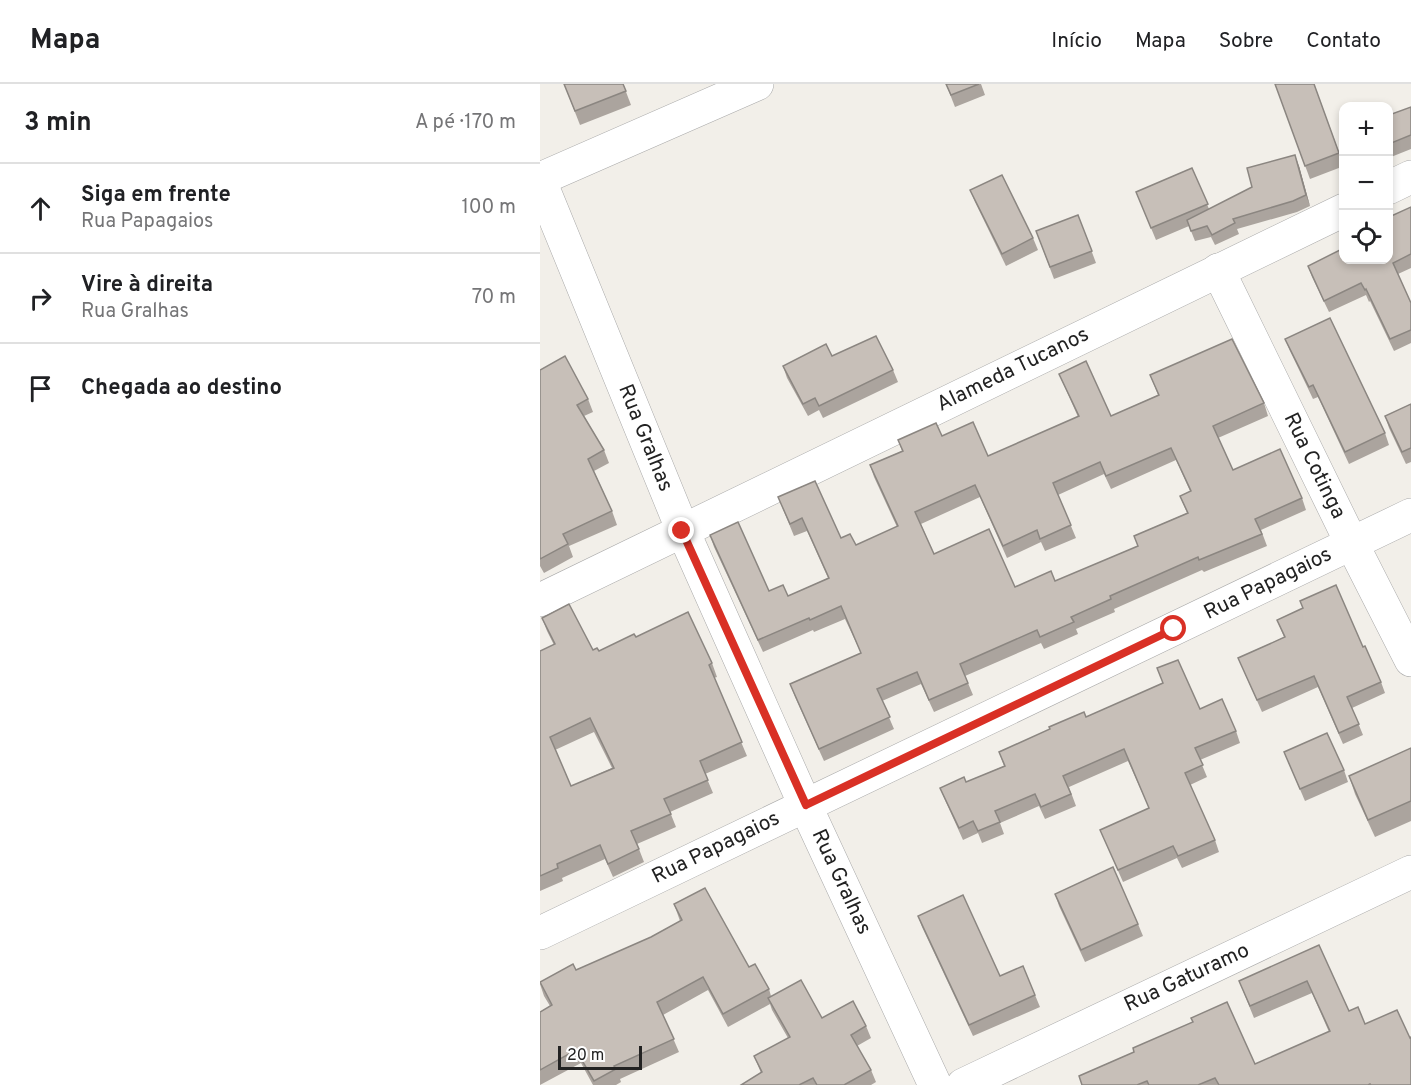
<!DOCTYPE html>
<html lang="pt">
<meta charset="utf-8">
<style>
:root{--surface:#fff;--page:#f6f6f6;--text:#202124;--muted:#757577;--line:#e0e0e0}
body{margin:0;font-family:Overpass,sans-serif;background:var(--page);color:var(--text)}
.controls{position:absolute;right:18px;top:18px;display:grid;overflow:hidden;border-radius:12px;box-shadow:0 3px 9px #0003}
.controls button{width:54px;height:54px;display:grid;place-items:center;padding:0;border:0;border-bottom:2px solid var(--line);background:var(--surface);color:var(--text);font:30px sans-serif}
.scale{position:absolute;left:18px;bottom:15px;width:84px;box-sizing:border-box;padding-left:6px;border:3px solid #222;border-top:0;font-size:16px;line-height:21px;white-space:nowrap;color:#222;-webkit-text-stroke:4px #fff;paint-order:stroke}
.stop{position:absolute;width:18px;height:18px;margin:-14px;border:4px solid #d93025;border-radius:50%;background:#fff}
.stop.end{background:#d93025;border-color:#fff;box-shadow:0 2px 6px #0008}
.list{margin:0;padding:0;list-style:none}
h2{display:flex;justify-content:space-between;align-items:center;height:78px;margin:0;padding:0 24px;font-size:26px}
h2 small{font-size:20px;font-weight:400;color:var(--muted)}
.list li{display:grid;grid-template-columns:39px 1fr auto;gap:18px;align-items:center;box-sizing:border-box;height:90px;padding:0 24px;border-top:2px solid var(--line)}
.list b{display:block;font-size:22px;white-space:nowrap}
.list p{margin:0;font-size:20px;white-space:nowrap;color:var(--muted)}
.list em{font-size:20px;font-style:normal;color:var(--muted)}
.icon{flex:none;width:33px;height:33px;fill:none;stroke:currentColor;stroke-width:2;stroke-linecap:round;stroke-linejoin:round}
.map{position:relative;flex:none;width:871px;height:1001px;overflow:hidden}
header{display:flex;align-items:center;gap:36px;box-sizing:border-box;height:84px;padding:0 30px;background:var(--surface);border-bottom:2px solid var(--line)}
header strong{font-size:28px}
nav{display:flex;gap:33px;margin-inline-start:auto;font-size:21px}
main{display:flex}
aside{flex:1;background:var(--surface)}
.map>svg:first-child{display:block}
.lines{fill:none;stroke-linecap:round;stroke-linejoin:round}
.street-casing{stroke:#a9a9a9;stroke-width:34}
.street{stroke:#fff;stroke-width:33}
.wall{fill:#aba49e;fill-rule:evenodd}
.shaded-wall{fill:#8b8681}
.building{fill:#c7bfb8;stroke:#8b8681;stroke-width:1.5;fill-rule:evenodd}
.route{stroke:#d93025;stroke-width:8}
.labels{text-anchor:middle;dominant-baseline:central;stroke-width:6;stroke-linejoin:round;paint-order:stroke}
.street-label{font-size:21px;fill:#222;stroke:#fff}
</style>
<header>
<strong>Mapa</strong>
<nav><a>Início</a><a>Mapa</a><a>Sobre</a><a>Contato</a></nav>
</header>
<main>
<aside>
<h2>3 min<small>A pé · 170 m</small></h2>
<ul class="list">
<li><svg class="icon" aria-label="ahead" viewBox="0 0 24 24"><path d="M12 20V5M6 11l6-6 6 6"/></svg><div><b>Siga em frente</b><p>Rua Papagaios</p></div><em>100 m</em></li>
<li><svg class="icon" aria-label="right" viewBox="0 0 24 24"><path d="M7 20v-9h11M14 6l5 5-5 5"/></svg><div><b>Vire à direita</b><p>Rua Gralhas</p></div><em>70 m</em></li>
<li><svg class="icon" aria-label="arrive" viewBox="0 0 24 24"><path d="M6 21V4h12l-3 4 3 4H6"/></svg><div><b>Chegada ao destino</b></div></li>
</ul>
</aside>
<div class="map">
<svg width="871" height="1001" viewBox="0 0 871 1001">
<rect width="100%" height="100%" fill="#f2efe9"/>
<g class="lines">
<g class="street-casing">
<g id="street">
<polyline points="0,95 217,0"/>
<polyline points="0,97 143,447 265,721 395,1001"/>
<polyline points="848,104 871,93"/>
<polyline points="678,186 812,460 871,576"/>
<polyline points="0,516 804,126"/>
<polyline points="0,849 871,431"/>
<polyline points="423,1001 871,788"/>
</g>
</g>
<use href="#street" class="street"/>
</g>
<g class="wall">
<polygon points="24,0 83,0 91,21 40,41"/>
<polygon points="406,0 441,0 445,11 415,23"/>
<polygon points="735,0 774,0 804,82 770,95"/>
<polygon points="871,23 871,65 851,73 849,68 849,31"/>
<polygon points="759,82 770,122 757,128 697,145 699,150 675,161 671,153 655,157 649,142 616,156 596,108 652,84 669,125"/>
<polygon points="430,106 493,154 498,166 466,182 435,118"/>
<polygon points="871,123 871,184 858,190 871,219 871,259 854,267 830,217 829,218 826,211 789,228 772,193 768,182 804,176"/>
<polygon points="538,131 556,179 514,195 496,147"/>
<polygon points="745,255 845,349 849,361 809,380 778,313 773,315 750,267"/>
<polygon points="292,272 353,286 358,298 283,334 279,326 268,332 247,294 243,282"/>
<polygon points="0,286 48,315 53,328 44,332 64,366 69,379 54,387 72,427 77,441 29,462 33,473 4,489 0,482"/>
<path d="M519,290L571,332L618,311L610,291L724,319L728,332L678,354L693,386L762,414L766,426L721,446L727,462L664,488L662,486L574,525L575,528L536,545L538,550L504,565L501,559L425,592L433,611L394,628L381,600L342,617L354,645L284,677L255,613L250,600L321,569L305,535L274,548L273,546L223,568L174,463L170,451L229,507L248,512L288,494L267,447L254,452L238,413L301,454L316,461L357,443L334,393L330,381L362,367L358,356L402,352L448,372L538,333ZM636,376L650,407L640,412L647,429L594,452L598,462L515,497L475,503L394,470L381,440L440,413L467,474L501,458L505,467L536,454L518,411L564,390L571,405Z"/>
<polygon points="871,320 871,378 866,380 849,344 845,332"/>
<polygon points="760,517 823,563 841,598 845,609 812,624 823,651 803,660 778,603 722,628 698,574 744,553 737,536 763,525"/>
<path d="M2,534L53,566L59,567L96,553L172,579L177,593L174,594L207,672L165,690L173,709L130,728L136,743L97,760L104,778L73,793L65,775L22,794L23,797L0,807V567L14,561L7,547ZM54,648L72,684L31,702L15,666Z"/>
<polygon points="617,584 660,625 696,647 700,659 660,676 667,693 650,701 675,756 679,768 642,784 637,774 583,798 560,746 609,724 588,677 529,703 536,722 505,735 499,722 460,739 464,750 442,759 438,749 423,756 405,716 400,704 426,698 464,682 459,668 546,633 623,599"/>
<polygon points="871,664 871,737 835,753 815,710 809,692"/>
<polygon points="744,668 804,686 808,698 765,717"/>
<polygon points="515,810 598,840 603,852 545,878 519,822"/>
<polygon points="134,820 209,883 229,905 231,912 282,934 326,942 331,954 317,962 331,986 336,998 331,1001 201,1001 221,989 214,972 248,954 232,926 230,920 188,943 168,906 123,931 139,968 80,995 81,998 76,1001 53,1001 41,979 0,1001 0,928 10,922 4,912 0,900 36,886 111,853 140,837"/>
<polygon points="378,832 460,892 495,911 500,923 433,952 382,843"/>
<polygon points="779,861 809,927 825,940 871,1001 542,1001 539,992 594,968 715,980 789,948 772,909 714,934 699,897"/>
</g>
<polygon class="shaded-wall" points="755,71 759,82 770,122 766,111"/>
<g class="building">
<polygon points="24,0 83,0 86,7 35,27"/>
<polygon points="406,0 439,0 411,11"/>
<polygon points="735,0 774,0 799,69 765,82"/>
<polygon points="871,23 871,51 849,60 849,31"/>
<polygon points="755,71 766,111 753,117 693,135 695,139 672,151 667,142 651,147 647,136 712,103 707,84"/>
<polygon points="652,84 668,120 611,144 596,108"/>
<polygon points="462,91 493,154 462,170 430,106"/>
<polygon points="871,123 871,170 853,179 871,219 871,246 850,255 826,205 825,206 821,199 784,217 768,182 804,164 804,176 849,176 849,133"/>
<polygon points="538,131 552,167 510,183 496,147"/>
<polygon points="790,234 845,349 805,368 773,301 769,303 745,255"/>
<polygon points="336,252 353,286 279,322 275,314 263,320 243,282 286,260 292,272"/>
<path d="M692,255L724,319L673,342L693,386L740,365L762,414L715,435L722,450L659,476L658,473L570,512L571,515L531,533L534,538L500,553L497,546L420,580L428,599L389,616L377,588L337,605L350,633L279,665L250,600L321,569L301,522L270,536L269,534L218,556L170,451L198,438L229,507L243,501L248,512L289,494L262,434L250,440L238,413L275,397L301,454L310,450L316,461L358,442L330,381L363,367L358,356L396,339L402,352L433,338L448,372L539,332L519,290L546,277L571,332L619,311L610,291ZM631,364L651,407L640,412L648,429L594,452L598,462L515,497L511,487L475,503L449,445L394,470L375,428L435,401L463,462L497,446L500,455L531,441L513,399L560,378L566,392Z"/>
<polygon points="25,272 48,315 37,321 64,366 48,375 72,427 23,450 28,460 0,475 0,286"/>
<polygon points="871,320 871,364 862,368 845,332"/>
<polygon points="796,501 823,563 825,562 841,598 807,613 819,640 799,649 774,592 717,616 698,574 745,553 737,536 763,524 760,517"/>
<path d="M29,520L53,566L57,564L59,567L94,550L96,553L148,528L172,579L169,581L202,658L160,677L168,696L124,715L131,730L91,747L99,765L68,780L60,761L17,780L18,784L0,792V567L15,560L2,534ZM50,634L74,684L31,702L10,653Z"/>
<polygon points="638,576 660,625 682,615 696,647 655,664 663,681 645,689 675,756 638,772 633,762 578,786 560,746 609,724 584,665 523,692 531,710 501,723 495,710 455,727 460,738 438,747 433,737 419,744 400,704 424,693 426,698 465,682 459,668 510,645 509,643 544,628 546,633 623,599 617,584"/>
<polygon points="787,649 804,686 760,705 744,668"/>
<polygon points="871,664 871,717 828,736 809,692"/>
<polygon points="573,783 598,840 541,866 515,810"/>
<polygon points="165,804 209,883 215,880 229,905 183,930 163,893 117,918 134,955 74,982 76,985 54,997 36,966 0,986 0,928 12,921 0,898 33,880 36,886 111,853 142,836 134,820"/>
<polygon points="423,811 460,892 483,882 495,911 429,941 378,832"/>
<polygon points="779,861 809,927 818,923 825,940 857,926 870,954 871,953 871,1001 831,1001 830,1000 828,1001 679,1001 675,994 658,1001 609,1001 607,997 597,1001 542,1001 539,992 594,968 593,964 653,938 651,934 687,918 715,980 790,947 767,897 710,922 699,897"/>
<polygon points="261,896 282,934 313,917 326,942 311,951 331,986 304,1001 277,1001 273,994 259,1001 201,1001 222,988 214,972 250,953 228,914"/>
</g>
<g class="lines">
<polyline class="route" points="142,447 266,721 634,545"/>
</g>
<g class="labels">
<g class="street-label">
<text transform="translate(473 286) rotate(-26)">Alameda Tucanos</text>
<text transform="translate(105 354) rotate(68)">Rua Gralhas</text>
<text transform="translate(774 382) rotate(64)">Rua Cotinga</text>
<text transform="translate(728 500) rotate(-26)">Rua Papagaios</text>
<text transform="translate(176 764) rotate(-26)">Rua Papagaios</text>
<text transform="translate(301 798) rotate(65)">Rua Gralhas</text>
<text transform="translate(647 894) rotate(-25)">Rua Gaturamo</text>
</g>
</g>
</svg>
<div class="controls">
<button>+</button>
<button>−</button>
<button><svg class="icon" aria-label="locate" viewBox="0 0 24 24"><circle cx="12" cy="12" r="6"/><path d="M12 2v4M12 18v4M2 12h4M18 12h4"/></svg></button>
</div>
<div class="scale">20 m</div>
<div class="stop" style="left:634px;top:545px"></div>
<div class="stop end" style="left:142px;top:447px"></div>
</div>
</main>
